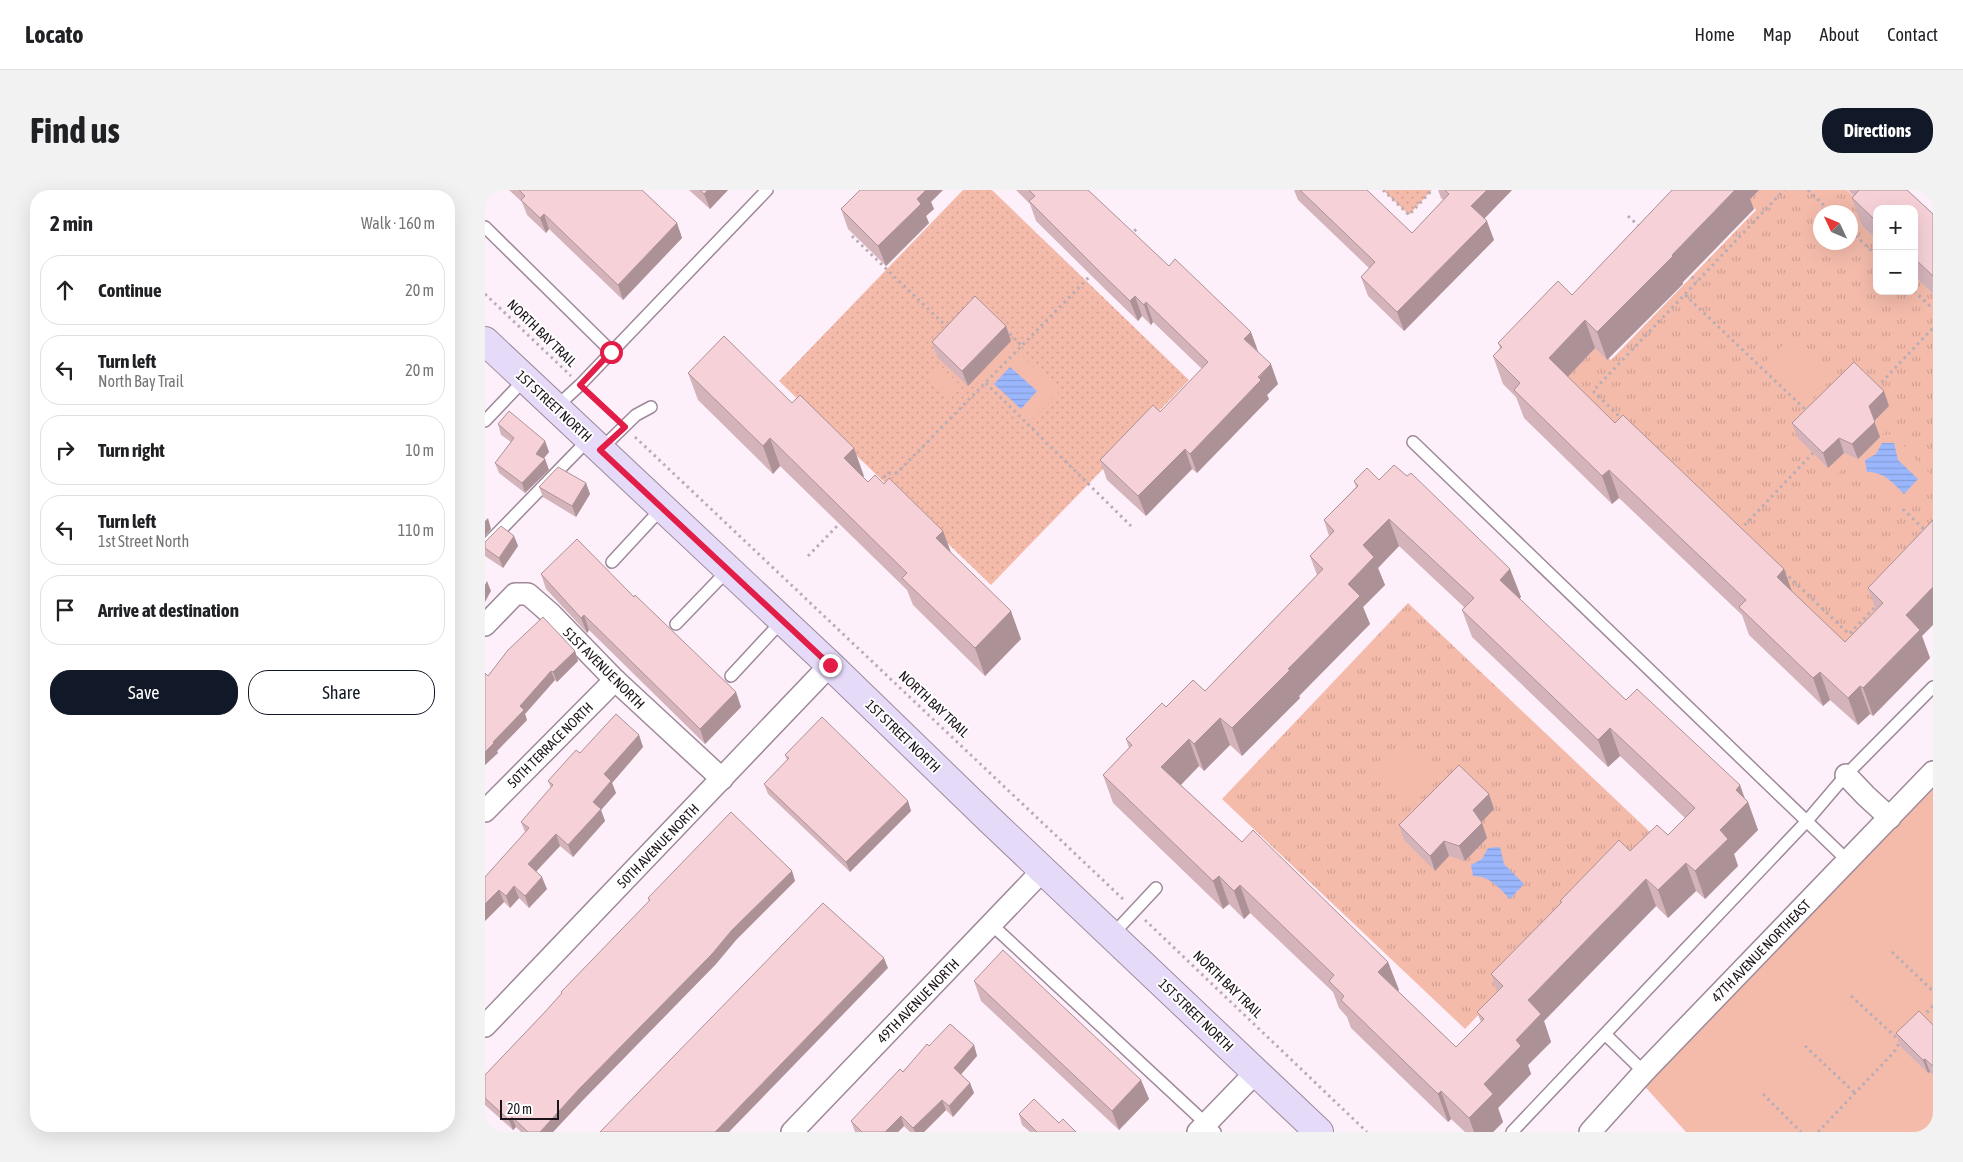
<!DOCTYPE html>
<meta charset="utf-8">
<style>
:root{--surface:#fff;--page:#f2f2f2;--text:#202124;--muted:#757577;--line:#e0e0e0;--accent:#111827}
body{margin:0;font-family:"Asap Condensed",sans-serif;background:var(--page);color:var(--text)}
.controls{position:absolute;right:15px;top:15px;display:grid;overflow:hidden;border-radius:10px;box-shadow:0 5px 20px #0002}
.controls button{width:45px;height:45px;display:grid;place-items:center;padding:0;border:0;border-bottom:1px solid var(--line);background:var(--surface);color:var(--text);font:25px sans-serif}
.compass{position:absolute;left:1328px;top:15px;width:45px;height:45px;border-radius:50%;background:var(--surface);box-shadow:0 5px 20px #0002;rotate:314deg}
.scale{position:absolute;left:15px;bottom:12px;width:59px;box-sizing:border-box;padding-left:5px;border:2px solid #1c141b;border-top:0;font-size:14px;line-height:18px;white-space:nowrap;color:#1c141b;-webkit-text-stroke:4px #fff;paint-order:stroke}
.stop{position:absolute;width:15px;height:15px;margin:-11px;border:4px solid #e11d48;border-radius:50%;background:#fff}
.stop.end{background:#e11d48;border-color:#fff;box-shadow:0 1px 5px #0008}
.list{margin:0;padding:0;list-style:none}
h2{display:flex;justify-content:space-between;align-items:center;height:65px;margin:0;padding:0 20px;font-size:21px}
h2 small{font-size:16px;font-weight:400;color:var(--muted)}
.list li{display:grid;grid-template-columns:32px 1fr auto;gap:15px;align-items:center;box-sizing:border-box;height:70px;margin:0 10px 10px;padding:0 10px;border:1px solid var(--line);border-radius:20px}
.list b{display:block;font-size:19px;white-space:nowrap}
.list p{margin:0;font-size:16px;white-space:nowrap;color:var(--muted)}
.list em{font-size:16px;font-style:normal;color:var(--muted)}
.actions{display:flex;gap:10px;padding:15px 20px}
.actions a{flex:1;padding:11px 0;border:1px solid var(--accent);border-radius:20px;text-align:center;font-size:18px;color:var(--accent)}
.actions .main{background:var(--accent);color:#fff}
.icon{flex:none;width:28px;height:28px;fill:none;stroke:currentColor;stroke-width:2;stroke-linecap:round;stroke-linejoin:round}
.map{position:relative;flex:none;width:1448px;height:942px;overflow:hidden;border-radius:20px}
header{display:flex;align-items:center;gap:30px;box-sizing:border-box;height:70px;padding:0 25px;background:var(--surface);border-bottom:1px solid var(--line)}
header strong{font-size:24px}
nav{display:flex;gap:28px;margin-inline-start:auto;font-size:18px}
.intro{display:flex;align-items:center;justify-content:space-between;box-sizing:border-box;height:120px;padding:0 30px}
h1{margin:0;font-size:35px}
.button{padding:12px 22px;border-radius:20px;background:var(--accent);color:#fff;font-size:18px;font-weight:700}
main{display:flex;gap:30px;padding:0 30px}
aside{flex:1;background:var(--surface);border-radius:20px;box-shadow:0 5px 20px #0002}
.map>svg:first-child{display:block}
.grass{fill:url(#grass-tufts);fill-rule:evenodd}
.park{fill:url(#park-dots)}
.garden{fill:#f4bbab}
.water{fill:url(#water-rules)}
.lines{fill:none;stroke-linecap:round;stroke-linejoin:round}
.lane-casing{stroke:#9e899a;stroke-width:14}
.street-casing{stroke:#9e899a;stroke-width:24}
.secondary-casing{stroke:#9e899a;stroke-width:30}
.path{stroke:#b8acb6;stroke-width:3;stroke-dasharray:2.5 4;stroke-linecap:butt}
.lane{stroke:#fff;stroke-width:11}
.street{stroke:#fff;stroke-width:21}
.secondary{stroke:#e6daf9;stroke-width:28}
.wall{fill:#d4b4ba;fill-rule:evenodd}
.shaded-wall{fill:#ac9297}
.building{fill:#f6d1d8;stroke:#ac9297;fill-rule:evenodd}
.route{stroke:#e11d48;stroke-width:6}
.labels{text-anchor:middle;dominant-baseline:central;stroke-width:4;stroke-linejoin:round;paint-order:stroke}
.street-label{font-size:14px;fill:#1c141b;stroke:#fff}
</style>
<header>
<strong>Locato</strong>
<nav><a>Home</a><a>Map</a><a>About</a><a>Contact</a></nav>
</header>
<div class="intro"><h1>Find us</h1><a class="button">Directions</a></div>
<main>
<aside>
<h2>2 min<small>Walk · 160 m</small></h2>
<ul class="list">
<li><svg class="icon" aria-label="ahead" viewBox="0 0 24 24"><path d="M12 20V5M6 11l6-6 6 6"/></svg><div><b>Continue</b></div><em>20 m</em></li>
<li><svg class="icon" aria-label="left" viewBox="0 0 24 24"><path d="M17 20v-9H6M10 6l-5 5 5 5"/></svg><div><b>Turn left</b><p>North Bay Trail</p></div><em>20 m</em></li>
<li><svg class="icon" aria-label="right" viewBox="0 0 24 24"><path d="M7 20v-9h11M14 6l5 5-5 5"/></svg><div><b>Turn right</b></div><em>10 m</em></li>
<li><svg class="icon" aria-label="left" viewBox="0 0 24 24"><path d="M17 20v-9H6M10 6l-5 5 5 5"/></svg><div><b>Turn left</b><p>1st Street North</p></div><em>110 m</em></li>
<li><svg class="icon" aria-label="arrive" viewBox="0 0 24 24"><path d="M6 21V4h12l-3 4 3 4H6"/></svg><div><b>Arrive at destination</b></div></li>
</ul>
<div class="actions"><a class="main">Save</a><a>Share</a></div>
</aside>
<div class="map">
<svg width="1448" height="942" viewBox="0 0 1448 942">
<defs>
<pattern id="grass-tufts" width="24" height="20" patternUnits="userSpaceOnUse" patternTransform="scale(1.25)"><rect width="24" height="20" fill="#f4bbab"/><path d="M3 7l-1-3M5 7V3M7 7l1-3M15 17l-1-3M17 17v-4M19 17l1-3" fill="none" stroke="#d1a093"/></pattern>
<pattern id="park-dots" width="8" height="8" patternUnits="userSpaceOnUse" patternTransform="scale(1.25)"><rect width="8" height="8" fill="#f4bbab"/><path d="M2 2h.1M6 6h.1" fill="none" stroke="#d1a093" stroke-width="1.8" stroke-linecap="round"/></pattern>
<pattern id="water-rules" width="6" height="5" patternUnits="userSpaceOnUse" patternTransform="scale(1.25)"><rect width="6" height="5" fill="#9ab6fd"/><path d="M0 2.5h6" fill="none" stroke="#849cd8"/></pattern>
</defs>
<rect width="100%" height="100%" fill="#fef0fb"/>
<g class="grass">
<path d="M1273,0H1362L1387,24L1376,35L1392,50V101H1429V86L1448,104V368L1371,479L1073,195L1110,156L1126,170L1271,20L1263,11ZM1336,22H1366V52H1336Z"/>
<polygon points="923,413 1166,643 980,839 737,609"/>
</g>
<g class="park">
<polygon points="478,0 507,0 704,190 506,395 294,191"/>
<polygon points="898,0 947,0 924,25"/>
</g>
<g class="garden">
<polygon points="497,121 528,151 525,155 574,202 539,237 491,191 484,198 452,168"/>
<polygon points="1303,150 1345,190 1318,218 1275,177"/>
<polygon points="454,175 477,197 465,209 442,187"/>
<path d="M1371,185L1404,216L1414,228L1397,245L1413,244C1420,262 1434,273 1448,286L1418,319L1390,291L1376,285L1373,270L1364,276L1361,275L1353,284L1343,278L1312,248Z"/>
<polygon points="919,557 954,588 929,614 895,583"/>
<polygon points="1448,582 1448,942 1201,942 1153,889"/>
</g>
<g class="water">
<polygon points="525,177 552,201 536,219 509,194"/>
<path d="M1397,253H1409L1413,270L1433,289L1419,304C1407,292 1399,282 1382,282L1380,270L1391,264Z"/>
<path d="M1015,657L1019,674L1039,694L1025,709C1013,697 1005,686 988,686L986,675L997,669L1003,658Z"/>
</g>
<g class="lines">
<g class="lane-casing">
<g id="lane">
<polyline points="0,37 127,162"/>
<polyline points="70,218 95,195 282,0"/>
<polyline points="0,231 40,189"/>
<polyline points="928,252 1363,671"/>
<polyline points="115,260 151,225 166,217"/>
<polyline points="0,356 104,249"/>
<polyline points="127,372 177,318"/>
<polyline points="191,434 243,380"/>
<polyline points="246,486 297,431"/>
<polyline points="506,734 730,942"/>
<polyline points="627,745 671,698"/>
<polyline points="1121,845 1159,882"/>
<polyline points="1027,942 1321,632 1361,585 1448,497"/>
</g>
</g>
<g class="street-casing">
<g id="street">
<polyline points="0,435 30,404 43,404 66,424 130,490 237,589"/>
<polyline points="1361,585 1381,606 1405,628"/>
<polyline points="0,621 130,490"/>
<polyline points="0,836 345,475"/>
<polyline points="307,942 559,679"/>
<polyline points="713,942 771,882"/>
<polyline points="1105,942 1159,882 1448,582"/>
</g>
</g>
<g class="secondary-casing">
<polyline id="secondary" points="0,151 345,475 505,630 834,942"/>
</g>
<g class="path">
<polyline points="898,0 924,25 947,0"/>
<polyline points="1323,0 1346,22"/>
<polyline points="1143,26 1156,38"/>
<polyline points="1366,41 1392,66"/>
<polyline points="367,46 464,139"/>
<polyline points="645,46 653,37"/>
<polyline points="1202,82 1212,92"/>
<polyline points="1429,101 1448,119"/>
<polyline points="0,104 86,186"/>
<polyline points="1200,105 1323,222"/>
<polyline points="520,139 537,156"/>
<polyline points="501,193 646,336"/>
<polyline points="1392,197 1448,138"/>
<polyline points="105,204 129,227"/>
<polyline points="1138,230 1108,201 1299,0"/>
<polyline points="150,247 639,710"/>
<polyline points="394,292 403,283 412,283 609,82"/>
<polyline points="1418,319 1448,348"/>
<polyline points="1255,340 1328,263"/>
<polyline points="323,366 357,331"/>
<polyline points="1299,382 1364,444 1393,414"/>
<polyline points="660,730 882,942"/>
<polyline points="1407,762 1448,801"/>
<polyline points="1366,806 1415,851"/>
<polyline points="1437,827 1448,816"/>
<polyline points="1320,856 1370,903"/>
<polyline points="1278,904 1316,942"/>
<polyline points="1333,942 1409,862 1416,850"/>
</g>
<use href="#lane" class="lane"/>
<use href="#street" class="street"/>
<use href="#secondary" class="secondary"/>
</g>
<g class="wall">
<polygon points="24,0 157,0 192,33 197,48 138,110 64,39 61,43 42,25 37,12"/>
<polygon points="204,0 243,0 225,19"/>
<polygon points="531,0 603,0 773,161 793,194 782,205 784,209 712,283 707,279 661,326 622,290 615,270 675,222 717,179 668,132 666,135 657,126 653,131 624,103 551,31 545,14"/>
<polygon points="809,0 882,0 927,43 958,10 956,8 953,0 1027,0 999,29 1009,50 919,141 883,106 876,87 884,78 813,10"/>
<polygon points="1187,0 1274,0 1265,9 1269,19 1198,92 1198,94 1122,170 1110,158 1083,187 1130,233 1360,452 1391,420 1383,398 1437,446 1445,468 1388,526 1385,524 1373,535 1345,510 1338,516 1264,445 1257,425 1134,308 1127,314 1039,228 1031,207 1018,194 1008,166 1015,158 1013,153 1087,105"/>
<polygon points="1363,0 1422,0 1448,24 1448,104 1429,86 1429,19 1392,19 1392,50 1377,36 1367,8 1369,6"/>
<polygon points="446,12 449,19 441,26 444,33 401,76 363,39 356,19"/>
<polygon points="526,151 483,196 452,167 447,152"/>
<polygon points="203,183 379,286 378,287 383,292 399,294 458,341 466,362 536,449 500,486 428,415 422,400 295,276 288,284 213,210"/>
<polygon points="1404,216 1389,231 1395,247 1373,269 1359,263 1343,278 1313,248 1307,233"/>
<polygon points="13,234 60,251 64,262 59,268 60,269 64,280 40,303 14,283 10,273 26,252 16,245"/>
<path d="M894,290L1025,379L1036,407L1034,409L1141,510L1255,595L1260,608L1263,612L1273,640L1249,664L1253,676L1220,709L1211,701L1183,728L1171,716L1059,831L1066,852L1043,875L1046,884L1013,918L1018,932L1008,942H980L966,929L963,932L866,838L862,827L854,818L848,802L765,723L759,729L744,714L738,719L628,613L618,585L644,558L641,549L681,517L720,501L832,385L825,366L844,346L839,330L871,297L869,291ZM914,356L979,417L977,420L987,447L1123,577L1135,566L1200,628L1183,645L1145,661L1075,711L1076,713L1006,784L1012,802L992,822L996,832L971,857L913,801L914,800L903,772L757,652L696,595L714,576L719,581L745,555L757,566L815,508L814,506L885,434L878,417L900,395L893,378Z"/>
<polygon points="101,293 105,304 91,327 58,307 54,297"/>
<polygon points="29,346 33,356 18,378 0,366 0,352"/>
<polygon points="56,384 251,502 256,517 220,554 104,440 102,443 61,399"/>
<polygon points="90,461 93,471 72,492 70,490 40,524 42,530 12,561 13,563 0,575 3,486"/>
<polygon points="154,545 158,557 127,593 131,603 116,620 120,631 88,667 75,656 51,681 62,699 44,718 34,708 25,718 19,712 0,731 40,642 36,632 66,598 63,591 95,563"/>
<polygon points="300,565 423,611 426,621 365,682 283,604 279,594 302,570"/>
<polygon points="1004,604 1009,619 996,632 1002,648 980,671 964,666 950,681 919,650 914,635"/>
<polygon points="307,681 310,691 251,750 231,774 98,910 68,942 36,942 31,937 28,940 0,915 0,885 59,823 77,803 76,802 164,712 163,708"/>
<polygon points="489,791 656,890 664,909 634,940 496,811"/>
<polygon points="1448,835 1448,885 1445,882 1443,883 1416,857 1411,843"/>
<polygon points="489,855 492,866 476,884 485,893 489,903 468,927 461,920 439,942 425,942 419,936 413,942 370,942 366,931 444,856"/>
<polygon points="534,924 574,933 591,942 545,942 537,935"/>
</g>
<g class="shaded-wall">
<polygon points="223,0 243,0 225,19 219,4"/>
<polygon points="439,0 458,0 446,12 449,19 441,26 444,33 401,76 393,56"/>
<polygon points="1002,0 1027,0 993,35 986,16"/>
<polygon points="1250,0 1274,0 1265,9 1269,19 1198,92 1198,94 1122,170 1112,142"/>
<polygon points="59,24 64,39 61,43 55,28"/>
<polygon points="1002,31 1009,50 919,141 912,122"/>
<polygon points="192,33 197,48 138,110 133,95"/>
<polygon points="650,106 657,126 653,131 645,111"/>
<polygon points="661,112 668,132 666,135 659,115"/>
<polygon points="1100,130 1110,158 1074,196 1064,168"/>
<polygon points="521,136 526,151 483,196 477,181"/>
<polygon points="766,142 773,161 759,149"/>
<polygon points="786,174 793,194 782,205 784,209 712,283 705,264"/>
<polygon points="1399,201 1404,216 1389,231 1395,247 1373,269 1367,254 1384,216"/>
<polygon points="285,248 295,276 288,284 278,256"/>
<polygon points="1354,248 1359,263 1343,278 1338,263"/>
<polygon points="60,251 64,262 54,274 51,264"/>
<polygon points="369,258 379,286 369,296 359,268"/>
<polygon points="700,259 707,279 661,326 653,306"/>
<polygon points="60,269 64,280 40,303 37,293"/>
<polygon points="1124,280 1134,308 1127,314 1117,286"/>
<polygon points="101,293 105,304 91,327 87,316"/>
<polygon points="3,328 6,339 0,346 0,331"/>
<polygon points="904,329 914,356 893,378 900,395 878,417 885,434 814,506 815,508 757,566 747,538 803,479 863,394 878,355"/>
<polygon points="458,341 468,369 451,348"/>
<polygon points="29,346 33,356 18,378 14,368"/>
<polygon points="1025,379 1036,407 1025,418 1015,390"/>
<polygon points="1299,379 1309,407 1292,387"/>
<polygon points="2,391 6,401 0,412 0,395"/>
<polygon points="1448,397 1448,435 1437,446 1445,468 1388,526 1378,498 1421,425"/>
<polygon points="526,421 536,449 500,486 490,458"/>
<polygon points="99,425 104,440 102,443 96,428"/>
<polygon points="90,461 93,471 72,492 68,482"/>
<polygon points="66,481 70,490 40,524 42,530 12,561 13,563 0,575 0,562 35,516"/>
<polygon points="1335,482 1345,510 1338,516 1328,488"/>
<polygon points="1375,496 1385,524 1373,535 1363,508"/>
<polygon points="251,502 256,517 220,554 215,539"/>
<polygon points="735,528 745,555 719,581 709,554"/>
<polygon points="1125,538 1135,566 1123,577 1113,550"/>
<polygon points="154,545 158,557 127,593 131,603 116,620 120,631 88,667 83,655 108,612 119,584"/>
<polygon points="704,549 714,576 686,605 676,577"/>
<polygon points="1255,595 1261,614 1263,612 1273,640 1249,664 1253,676 1220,709 1210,681 1235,640 1251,600"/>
<polygon points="1004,604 1009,619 994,635 988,620"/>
<polygon points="423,611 426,621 365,682 361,672"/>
<polygon points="997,633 1002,648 980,671 974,656"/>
<polygon points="71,644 75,656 47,686 43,674"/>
<polygon points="959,651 964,666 950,681 945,666"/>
<polygon points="1201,673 1211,701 1183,728 1173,700"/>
<polygon points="307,681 310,691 251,750 231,774 98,910 68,942 55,942 94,899 247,740"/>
<polygon points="734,686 744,714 738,719 728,691"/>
<polygon points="57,687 62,699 44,718 40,706"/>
<polygon points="1161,689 1171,716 1059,831 1066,852 1043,875 1046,884 1013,918 1018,932 1008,942 989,942 984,928 999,894 1031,850 1043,810"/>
<polygon points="755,695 765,723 759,729 749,701"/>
<polygon points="29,696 34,708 25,718 21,706"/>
<polygon points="14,700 19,712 0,731 0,714"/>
<polygon points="399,768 403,778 244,942 230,942"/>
<polygon points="903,772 914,800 903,810 893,782"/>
<polygon points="489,855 492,866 473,888 469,878"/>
<polygon points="1440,869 1445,882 1443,883 1438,870"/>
<polygon points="656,890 664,909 634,940 627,921"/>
<polygon points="485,893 489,903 468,927 464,916"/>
<polygon points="956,901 966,929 963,932 953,904"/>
<polygon points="457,910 461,920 439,942 430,942 428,938"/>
<polygon points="416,926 419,936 413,942 400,942"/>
<polygon points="27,927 31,937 28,940 24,930"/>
</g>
<g class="building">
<polygon points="34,0 157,0 192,33 133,95 59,24 55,28 36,10 40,6"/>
<polygon points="215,0 223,0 219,4"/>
<polygon points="375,0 441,0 432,9 436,14 393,56 356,19"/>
<polygon points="544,0 603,0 684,76 690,69 766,142 759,149 786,174 773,187 776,190 705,264 700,259 653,306 615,270 668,215 675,222 723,172 661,112 659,115 650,106 645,111 617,84 544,11 550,6"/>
<polygon points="815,0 882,0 927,43 964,4 960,0 1002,0 986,16 1002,31 912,122 876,87 890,72"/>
<polygon points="1187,0 1250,0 1187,65 1188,66 1112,142 1100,130 1064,168 1130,233 1138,225 1299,379 1292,387 1360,452 1398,413 1383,398 1448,330 1448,397 1421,425 1435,440 1378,498 1375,496 1363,508 1335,482 1328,488 1254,417 1261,410 1124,280 1117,286 1029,200 1035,193 1008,166 1017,157 1013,153 1073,91 1087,105"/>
<polygon points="1374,0 1422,0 1448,24 1448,86 1429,68 1429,19 1392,19 1392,32 1367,8"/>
<polygon points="490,106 521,136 477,181 447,152"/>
<polygon points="239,146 307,213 315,205 369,258 359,268 383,292 390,285 399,294 404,288 458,341 451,348 526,421 490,458 417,388 422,383 285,248 278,256 203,183"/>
<polygon points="1369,172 1399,201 1384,216 1390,232 1367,254 1354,248 1338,263 1307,233"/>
<polygon points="24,221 60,251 51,264 60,269 37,293 10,273 29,248 13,234"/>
<path d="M909,275L922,286L926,283L1025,379L1015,390L1141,510L1152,499L1255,595L1251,600L1263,612L1235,640L1243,649L1210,681L1201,673L1173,700L1161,689L1043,810L1056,824L1031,850L1036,856L999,894L1008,904L984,928L956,901L953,904L856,810L859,806L844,791L849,785L755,695L749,701L734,686L728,691L618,585L647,555L641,549L677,513L681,517L708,490L720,501L838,379L825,366L849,341L839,330L873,296L869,291L882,278L894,290ZM904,329L989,408L977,420L1113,550L1125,538L1210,618L1183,645L1172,635L1145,661L1134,650L1075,711L1077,712L1006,784L1018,796L992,822L999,829L971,857L893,782L903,772L768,640L757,652L676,577L704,549L709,554L735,528L747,538L805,480L803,479L875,406L863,394L889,367L878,355Z"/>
<polygon points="73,277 101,293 87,316 54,297"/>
<polygon points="16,336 29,346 14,368 0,358 0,352"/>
<polygon points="92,349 149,407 150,405 251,502 215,539 99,425 96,428 56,384"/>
<polygon points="58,427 90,461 68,482 66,481 35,516 39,520 8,552 9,553 0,562 0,483 3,486 23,460"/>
<polygon points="131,524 154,545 119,584 126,591 108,612 116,619 83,655 71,644 43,674 57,687 40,706 29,696 21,706 14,700 0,714 0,687 44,638 36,632 68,595 63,591 91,560 95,563"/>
<polygon points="337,527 423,611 361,672 279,594 304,568 300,565"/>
<polygon points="974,575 1004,604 988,620 997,633 974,656 959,651 945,666 914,635"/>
<polygon points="246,622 307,681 247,740 227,764 94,899 55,942 43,942 27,927 24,930 0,908 0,885 59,823 77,803 76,802 165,710 163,708"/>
<polygon points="338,713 399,768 230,942 115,942"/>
<polygon points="518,760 656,890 627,921 489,791"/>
<polygon points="1434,821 1448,835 1448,876 1440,869 1438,870 1411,843"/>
<polygon points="465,834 489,855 469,878 485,893 464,916 457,910 428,938 416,926 400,942 377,942 366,931 415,879 418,882 442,854 444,856"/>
<polygon points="549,909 574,933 578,929 591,942 552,942 534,924"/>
</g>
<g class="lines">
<polyline class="route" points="126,162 95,195 140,237 115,260 345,475"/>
</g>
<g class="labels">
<g class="street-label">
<text transform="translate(57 143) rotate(44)">NORTH BAY TRAIL</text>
<text transform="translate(69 216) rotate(43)">1ST STREET NORTH</text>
<text transform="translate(119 478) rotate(45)">51ST AVENUE NORTH</text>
<text transform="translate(449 514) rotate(43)">NORTH BAY TRAIL</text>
<text transform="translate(418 546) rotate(44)">1ST STREET NORTH</text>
<text transform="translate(65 555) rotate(-45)">50TH TERRACE NORTH</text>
<text transform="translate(173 656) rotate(-46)">50TH AVENUE NORTH</text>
<text transform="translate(1276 761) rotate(-46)">47TH AVENUE NORTHEAST</text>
<text transform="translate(743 794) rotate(44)">NORTH BAY TRAIL</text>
<text transform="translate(433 811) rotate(-46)">49TH AVENUE NORTH</text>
<text transform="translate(711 825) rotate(44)">1ST STREET NORTH</text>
</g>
</g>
</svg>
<div class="controls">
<button>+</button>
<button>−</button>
</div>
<svg class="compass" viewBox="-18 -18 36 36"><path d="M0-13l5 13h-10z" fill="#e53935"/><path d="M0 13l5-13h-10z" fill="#757577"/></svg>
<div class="scale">20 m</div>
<div class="stop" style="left:126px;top:162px"></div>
<div class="stop end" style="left:345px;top:475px"></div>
</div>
</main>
